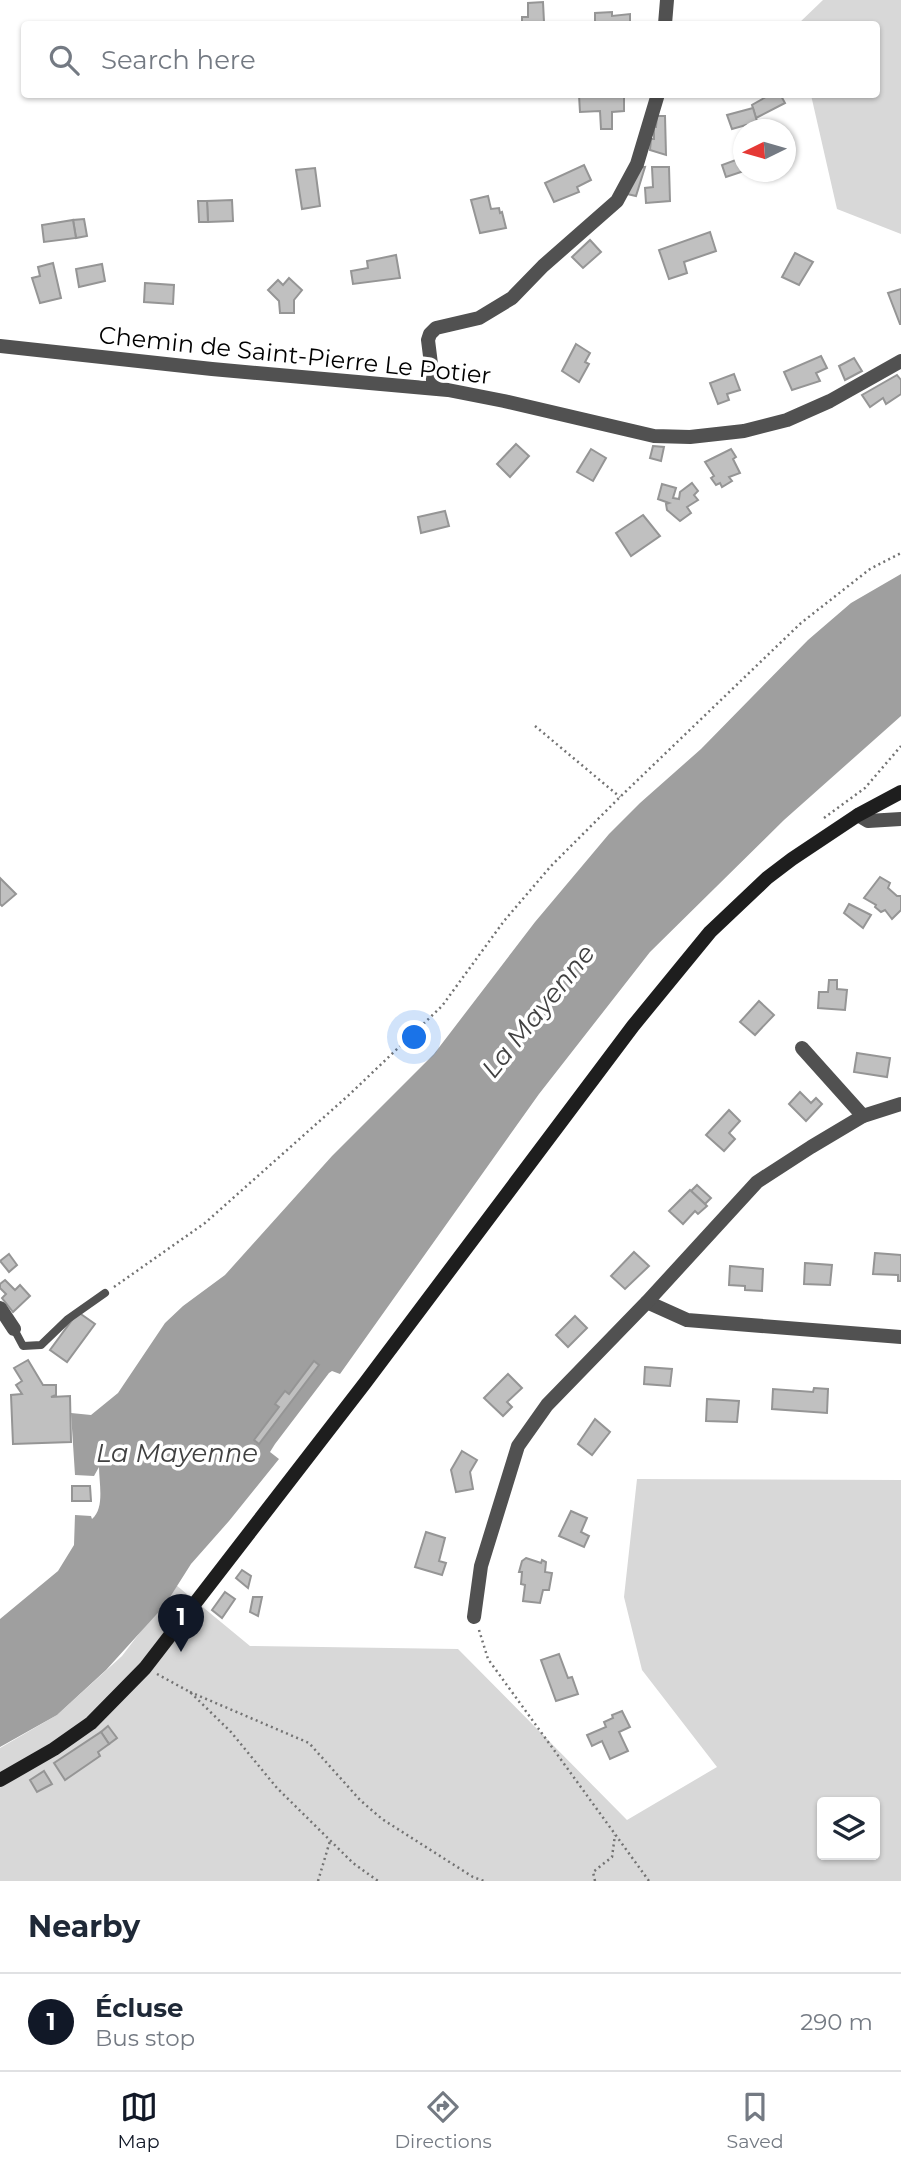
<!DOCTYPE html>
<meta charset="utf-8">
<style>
:root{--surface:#fff;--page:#f6f6f7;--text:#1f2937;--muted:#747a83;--line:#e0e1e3;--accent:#111827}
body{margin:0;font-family:Montserrat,sans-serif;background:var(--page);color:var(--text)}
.controls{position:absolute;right:21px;bottom:21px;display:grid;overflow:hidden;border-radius:7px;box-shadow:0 2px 5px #0004}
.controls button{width:63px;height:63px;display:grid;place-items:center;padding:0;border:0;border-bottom:2px solid var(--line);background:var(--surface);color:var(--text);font:35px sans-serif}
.compass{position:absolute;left:733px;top:119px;width:63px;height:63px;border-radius:50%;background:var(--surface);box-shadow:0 2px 5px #0004;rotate:265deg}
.you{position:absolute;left:415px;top:1038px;width:24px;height:24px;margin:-18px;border:5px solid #fff;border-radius:50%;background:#1a73e8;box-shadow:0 0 0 10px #1a73e833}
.badge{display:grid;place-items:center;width:46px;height:46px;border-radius:50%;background:var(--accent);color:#fff;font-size:23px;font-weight:700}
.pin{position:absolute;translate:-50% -58px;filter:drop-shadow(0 2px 4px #0008)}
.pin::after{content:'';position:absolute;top:37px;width:24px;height:21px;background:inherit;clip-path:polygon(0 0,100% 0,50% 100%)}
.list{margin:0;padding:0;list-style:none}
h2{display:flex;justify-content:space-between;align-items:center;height:91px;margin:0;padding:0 28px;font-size:30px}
h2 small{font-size:23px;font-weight:400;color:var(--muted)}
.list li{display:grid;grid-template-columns:46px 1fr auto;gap:21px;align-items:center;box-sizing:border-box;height:98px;padding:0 28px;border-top:2px solid var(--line)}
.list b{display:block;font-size:26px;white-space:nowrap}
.list p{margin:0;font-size:23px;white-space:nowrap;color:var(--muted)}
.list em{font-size:23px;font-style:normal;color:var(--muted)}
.icon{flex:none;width:38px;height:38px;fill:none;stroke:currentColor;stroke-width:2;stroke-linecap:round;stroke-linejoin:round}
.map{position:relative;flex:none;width:901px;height:1881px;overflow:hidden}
.search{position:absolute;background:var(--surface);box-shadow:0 2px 5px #0004;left:21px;right:21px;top:21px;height:77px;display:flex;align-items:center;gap:18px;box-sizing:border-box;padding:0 24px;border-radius:7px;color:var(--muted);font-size:26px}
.sheet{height:189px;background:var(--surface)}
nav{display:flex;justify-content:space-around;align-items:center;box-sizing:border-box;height:98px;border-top:2px solid var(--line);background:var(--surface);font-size:19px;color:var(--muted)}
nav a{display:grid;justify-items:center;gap:4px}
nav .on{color:var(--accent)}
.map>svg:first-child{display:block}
.green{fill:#d8d8d8;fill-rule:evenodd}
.water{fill:#9f9f9f;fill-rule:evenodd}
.building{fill:#c0c0c0;stroke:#959595;stroke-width:2}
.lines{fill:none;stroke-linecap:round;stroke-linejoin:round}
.path{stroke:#737373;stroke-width:2.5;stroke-dasharray:2 3.5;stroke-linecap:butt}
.service{stroke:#515151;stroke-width:8}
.minor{stroke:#515151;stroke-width:14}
.secondary{stroke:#1e1e1e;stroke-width:14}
.labels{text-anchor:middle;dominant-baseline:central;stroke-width:7;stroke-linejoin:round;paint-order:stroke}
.street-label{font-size:24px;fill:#000;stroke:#fff}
.water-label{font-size:26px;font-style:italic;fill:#404040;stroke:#fff}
</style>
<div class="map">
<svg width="901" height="1881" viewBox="0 0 901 1881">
<rect width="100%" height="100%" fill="#fff"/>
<g class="green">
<polygon points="823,0 901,0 901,234 837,209 811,95 876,94 876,24 798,24"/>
<path d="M637,1479L901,1480V1881H0V1748L57,1715L122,1656L176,1585L250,1646L458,1649L627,1820L717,1767L642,1670L624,1597ZM822,1802H875V1855H822Z"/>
</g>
<path class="water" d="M901,574V716L784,820L650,952L539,1094L340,1374L332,1371L329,1373L275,1444L270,1452L279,1459L229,1521L191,1564L165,1605L106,1670L57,1715L0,1747V1619L58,1571L74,1545L75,1515L91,1516L92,1519C105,1508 99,1483 99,1467L94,1476L75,1475L71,1413L91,1415L118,1393L165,1323L183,1306L225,1275L332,1156L434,1054L535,922L609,834L640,803L701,749L808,640L851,603ZM314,1361L319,1365L259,1443L255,1439L279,1407L285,1391L289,1394Z"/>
<g class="building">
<polygon points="543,2 544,22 546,24 522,24 522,17 528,17 528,3"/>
<polygon points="612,12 612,16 630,14 630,24 595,24 595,13"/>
<polygon points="624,94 624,111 612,112 612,129 601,129 600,111 580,112 579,95"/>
<polygon points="771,94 780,94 785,103 756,118 752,105"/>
<polygon points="753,108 759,128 747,130 746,125 732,129 727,115"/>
<polygon points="657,116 665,116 666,155 650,150 651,139 654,139 654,127 656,127"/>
<polygon points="744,157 744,171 726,177 722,165"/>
<polygon points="584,165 591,180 577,187 579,192 554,202 545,183"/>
<polygon points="645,167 636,196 627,194 636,168"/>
<polygon points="652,167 669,167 670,201 646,203 645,188 653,187"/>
<polygon points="315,168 320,206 302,209 296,170"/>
<polygon points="488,196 491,209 499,208 500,213 502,212 506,228 480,233 471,200"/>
<polygon points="232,200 233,221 208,222 207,201"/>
<polygon points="198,201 207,201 208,222 199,222"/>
<polygon points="84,219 87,236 76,238 73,220"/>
<polygon points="73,220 76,238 44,242 42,225"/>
<polygon points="710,232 716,251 684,262 687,273 669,279 659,250"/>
<polygon points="590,240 601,252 583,268 572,257"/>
<polygon points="795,253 813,262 799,285 782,277"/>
<polygon points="396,255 400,278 353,284 351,271 368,268 367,261"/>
<polygon points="53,263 61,298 40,303 32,278 40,276 38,267"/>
<polygon points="102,264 105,281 79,287 76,269"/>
<polygon points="289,278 302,290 294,300 294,313 280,313 279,301 268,290 278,280 283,285"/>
<polygon points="145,283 174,285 173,304 144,302"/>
<polygon points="901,289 901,324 900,324 888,293"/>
<polygon points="576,344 590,353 585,362 589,364 579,382 562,371"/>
<polygon points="821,356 827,368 816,373 820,381 792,390 784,372"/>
<polygon points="854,358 862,371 845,380 839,366"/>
<polygon points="734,374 740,390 727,394 729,400 718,404 710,383"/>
<polygon points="897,375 901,380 901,394 886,404 883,398 870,407 862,395"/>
<polygon points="516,444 529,456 510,477 497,464"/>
<polygon points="653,446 664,447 661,461 650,458"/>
<polygon points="591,449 606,458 593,481 577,472"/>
<polygon points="731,449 736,457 733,459 740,473 729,477 732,481 722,487 720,483 716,485 711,478 714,476 705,462"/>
<polygon points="692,483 698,491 694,495 698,500 687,507 691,513 680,521 667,510 666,504 669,503 658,499 662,484 676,488 673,498 679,499 680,492"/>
<polygon points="445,511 449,526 421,533 418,517"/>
<polygon points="643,515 660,536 631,556 616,533"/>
<polygon points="880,877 890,883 888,888 897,896 901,896 901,910 892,919 885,910 881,912 875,907 876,905 864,898"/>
<polygon points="0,878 16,894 2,906 0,904"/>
<polygon points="849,904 871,915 863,928 844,913"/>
<polygon points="829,980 837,980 837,989 847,990 845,1010 818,1008 819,992 828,992"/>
<polygon points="759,1001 774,1015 755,1035 740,1022"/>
<polygon points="857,1053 890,1058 887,1077 854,1072"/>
<polygon points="800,1092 811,1103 816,1098 822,1104 806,1121 789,1104"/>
<polygon points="729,1110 740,1121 729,1133 735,1139 724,1151 706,1135"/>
<polygon points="697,1185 711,1198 705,1204 691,1191"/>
<polygon points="690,1190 707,1206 698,1214 695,1211 683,1224 669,1211"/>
<polygon points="634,1252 649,1266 625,1289 611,1276"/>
<polygon points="875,1253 901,1255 901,1281 898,1281 898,1275 873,1274"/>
<polygon points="9,1254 17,1265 9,1272 0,1261"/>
<polygon points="805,1263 832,1265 830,1285 804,1284"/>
<polygon points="730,1266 763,1269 762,1291 745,1290 745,1286 729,1285"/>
<polygon points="5,1280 15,1290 20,1285 30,1296 13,1312 2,1298 6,1294 0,1288 0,1284"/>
<polygon points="78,1312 95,1324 67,1362 50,1350"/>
<polygon points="575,1316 587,1328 568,1347 556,1335"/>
<polygon points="28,1360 43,1385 56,1385 56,1395 51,1397 70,1396 71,1442 13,1444 11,1395 22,1394 16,1385 22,1381 14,1368"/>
<polygon points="314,1361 319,1365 259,1444 254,1440 279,1407 275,1404 285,1391 289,1394"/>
<polygon points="645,1367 672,1369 670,1386 644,1384"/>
<polygon points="508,1374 522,1388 507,1402 512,1407 503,1416 484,1398"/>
<polygon points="814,1388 828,1389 827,1413 772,1409 773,1389 813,1392"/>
<polygon points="707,1399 739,1401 737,1422 706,1421"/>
<polygon points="595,1419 610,1432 592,1455 578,1444"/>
<polygon points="462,1451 477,1460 470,1472 473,1489 456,1492 451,1470"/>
<polygon points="72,1486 90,1486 91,1501 72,1501"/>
<polygon points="571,1511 587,1518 581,1532 589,1536 584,1547 559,1536"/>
<polygon points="426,1532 445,1538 439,1561 446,1563 442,1575 415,1567"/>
<polygon points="526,1558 541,1563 542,1560 546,1562 545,1572 552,1573 549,1590 543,1590 540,1603 523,1601 525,1585 521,1584 522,1572 519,1572 522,1561"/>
<polygon points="242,1570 251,1576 248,1588 236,1578"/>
<polygon points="225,1592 235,1599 222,1618 212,1610"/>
<polygon points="253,1597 262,1597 258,1616 250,1612"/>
<polygon points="559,1654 568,1678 572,1677 578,1694 556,1701 541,1660"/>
<polygon points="622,1711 630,1727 619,1732 628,1751 610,1759 602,1741 592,1746 587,1735 606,1727 604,1722 613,1718 612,1715"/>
<polygon points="108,1726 117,1738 109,1744 101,1732"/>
<polygon points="101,1732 109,1744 98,1752 100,1756 65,1780 54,1763"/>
<polygon points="44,1771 52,1784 37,1792 30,1780"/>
</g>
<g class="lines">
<g class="path">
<polyline points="535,726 620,797"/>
<polyline points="824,818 865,788 901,746"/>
<polyline points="114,1287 205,1223 350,1094 442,1006 504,921 551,866 620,797 801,623 870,569 901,553"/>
<polyline points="479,1630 488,1659 649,1881"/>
<polyline points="157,1674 190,1692 231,1732 277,1788 353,1863 378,1881"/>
<polyline points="190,1692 309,1743 360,1800 382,1819 473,1877 484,1881"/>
<polyline points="318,1881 330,1841"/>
<polyline points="595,1881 593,1872 612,1857 615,1835"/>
</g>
<polyline class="service" points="14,1329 23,1346 41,1345 68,1319 105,1293"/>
<g class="minor">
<polyline points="665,24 667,0"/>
<polyline points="0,346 212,369 448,390 504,401 654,436 690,437 744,431 787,420 830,401 901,361"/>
<polyline points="434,388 428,340 430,334 436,328 479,318 512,298 543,266 617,201 637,164 658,94"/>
<polyline points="858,815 868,821 901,819"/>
<polyline points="802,1048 863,1116"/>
<polyline points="647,1302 687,1320 901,1337"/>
<polyline points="0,1308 14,1329"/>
<polyline points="474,1617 481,1566 518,1446 547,1405 647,1302 757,1182 811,1147 863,1116 901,1104"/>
</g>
<polyline class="secondary" points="0,1780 54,1749 91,1723 145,1668 365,1383 633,1026 710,932 767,878 792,859 858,815 901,792"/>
</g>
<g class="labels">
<g class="street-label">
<text transform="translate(295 355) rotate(6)">Chemin de Saint-Pierre Le Potier</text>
</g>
<g class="water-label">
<text transform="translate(538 1011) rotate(-51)">La Mayenne</text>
<text x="177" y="1453">La Mayenne</text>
</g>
</g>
</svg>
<div class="controls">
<button><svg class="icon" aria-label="layers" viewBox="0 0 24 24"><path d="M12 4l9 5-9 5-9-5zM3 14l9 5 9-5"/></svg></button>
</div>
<svg class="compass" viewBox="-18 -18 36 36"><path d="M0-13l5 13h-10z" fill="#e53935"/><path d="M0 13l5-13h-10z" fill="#747a83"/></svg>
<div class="you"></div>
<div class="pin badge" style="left:181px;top:1652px">1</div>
<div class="search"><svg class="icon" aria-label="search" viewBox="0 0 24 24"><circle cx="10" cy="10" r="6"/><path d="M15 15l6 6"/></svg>Search here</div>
</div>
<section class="sheet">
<h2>Nearby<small></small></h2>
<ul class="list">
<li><span class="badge">1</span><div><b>Écluse</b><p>Bus stop</p></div><em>290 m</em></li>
</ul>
</section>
<nav>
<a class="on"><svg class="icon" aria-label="map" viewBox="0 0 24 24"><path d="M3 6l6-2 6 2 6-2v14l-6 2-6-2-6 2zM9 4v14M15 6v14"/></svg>Map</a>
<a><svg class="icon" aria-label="directions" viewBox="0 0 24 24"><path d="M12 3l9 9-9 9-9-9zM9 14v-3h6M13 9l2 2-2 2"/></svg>Directions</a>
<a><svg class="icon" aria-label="saved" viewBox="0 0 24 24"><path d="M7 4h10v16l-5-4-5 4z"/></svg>Saved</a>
</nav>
